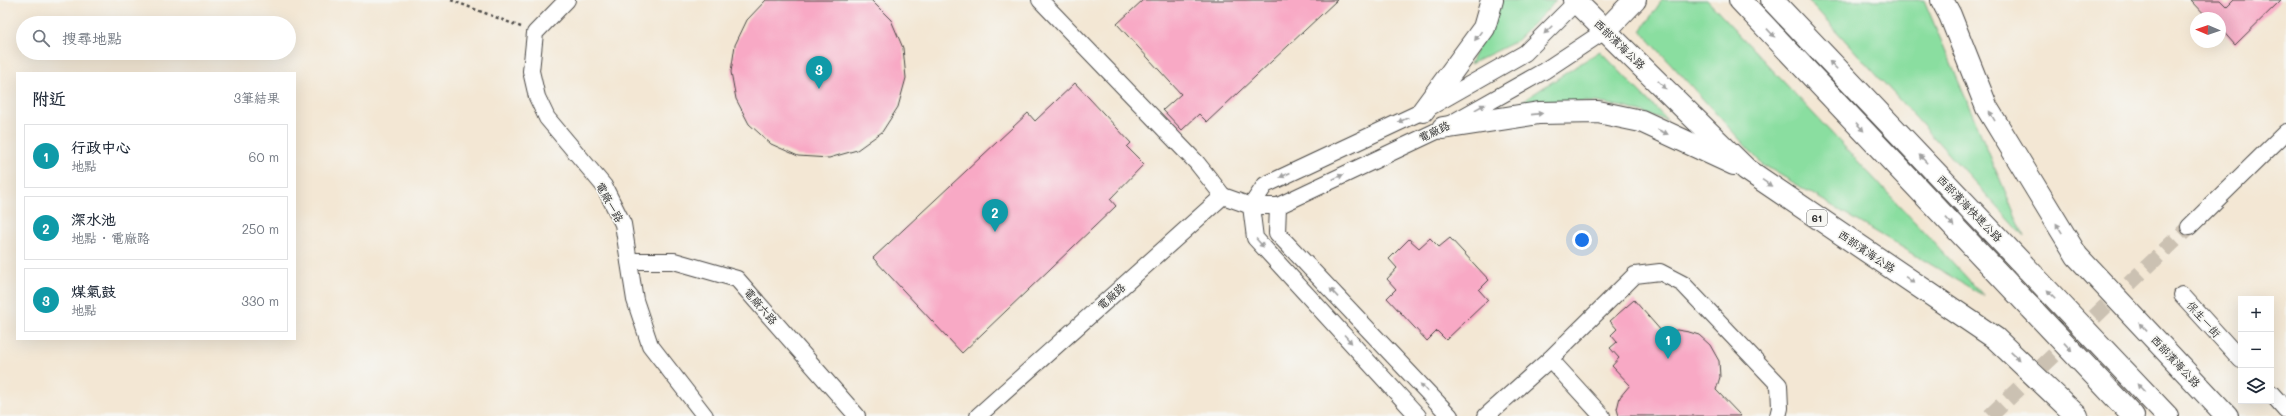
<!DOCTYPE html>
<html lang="zh-TW">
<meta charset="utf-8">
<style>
:root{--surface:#fff;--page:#f6f6f7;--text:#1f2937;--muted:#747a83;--line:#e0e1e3;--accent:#c8321e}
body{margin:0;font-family:Mali,"LXGW WenKai TC",sans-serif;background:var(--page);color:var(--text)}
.controls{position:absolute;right:12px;bottom:12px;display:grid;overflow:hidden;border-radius:0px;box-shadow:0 4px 16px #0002}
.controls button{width:36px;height:36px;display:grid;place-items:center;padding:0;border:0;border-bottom:1px solid var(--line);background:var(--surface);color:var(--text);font:20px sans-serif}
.compass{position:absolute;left:2190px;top:12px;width:36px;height:36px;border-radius:50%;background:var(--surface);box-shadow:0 4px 16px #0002;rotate:272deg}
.you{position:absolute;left:1582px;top:240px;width:14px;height:14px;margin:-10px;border:3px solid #fff;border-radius:50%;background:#1a73e8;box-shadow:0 0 0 6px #1a73e833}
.badge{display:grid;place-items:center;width:26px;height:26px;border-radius:50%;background:var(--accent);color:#fff;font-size:13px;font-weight:700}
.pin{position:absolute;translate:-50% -33px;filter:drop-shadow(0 1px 2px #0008)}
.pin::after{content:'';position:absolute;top:21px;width:14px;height:12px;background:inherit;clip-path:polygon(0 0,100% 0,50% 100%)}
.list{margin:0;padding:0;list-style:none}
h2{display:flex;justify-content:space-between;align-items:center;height:52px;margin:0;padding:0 16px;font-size:17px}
h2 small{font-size:13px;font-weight:400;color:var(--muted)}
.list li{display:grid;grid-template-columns:26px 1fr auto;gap:12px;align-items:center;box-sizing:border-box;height:64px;margin:0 8px 8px;padding:0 8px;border:1px solid var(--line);border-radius:0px}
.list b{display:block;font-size:15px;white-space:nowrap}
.list p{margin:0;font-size:13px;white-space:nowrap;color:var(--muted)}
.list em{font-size:13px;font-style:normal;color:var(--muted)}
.icon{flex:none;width:22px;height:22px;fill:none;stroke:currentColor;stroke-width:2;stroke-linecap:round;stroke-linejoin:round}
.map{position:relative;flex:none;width:2286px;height:416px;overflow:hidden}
.search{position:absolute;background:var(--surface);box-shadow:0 4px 16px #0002;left:16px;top:16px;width:280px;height:44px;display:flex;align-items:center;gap:10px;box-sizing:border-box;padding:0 14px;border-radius:22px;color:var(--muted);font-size:15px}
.panel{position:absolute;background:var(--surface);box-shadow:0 4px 16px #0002;left:16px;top:72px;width:280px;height:268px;border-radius:0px}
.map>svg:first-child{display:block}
.green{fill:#8adea0;stroke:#5a8466}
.building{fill:#f8a9c5}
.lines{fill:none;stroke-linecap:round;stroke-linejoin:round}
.minor-tunnel{stroke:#cbc1b2;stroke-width:16;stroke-dasharray:16 8;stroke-linecap:butt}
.minor-casing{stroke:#494744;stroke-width:18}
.primary-casing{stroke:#494744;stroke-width:24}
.trunk-casing{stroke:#494744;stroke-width:24}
.path{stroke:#494744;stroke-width:2.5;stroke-dasharray:3 3;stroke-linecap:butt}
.minor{stroke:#fff;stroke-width:16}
.primary{stroke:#fff;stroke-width:22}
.trunk{stroke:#fff;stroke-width:22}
.oneway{fill:#a0a0a0}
.labels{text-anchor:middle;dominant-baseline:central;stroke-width:3.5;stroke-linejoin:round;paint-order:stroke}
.shield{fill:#f6f6f2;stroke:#686867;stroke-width:1}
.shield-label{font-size:10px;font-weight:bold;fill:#2b2b2b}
.street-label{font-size:11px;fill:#2b2b2b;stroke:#f6f6f2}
</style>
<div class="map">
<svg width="2286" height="416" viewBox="0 0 2286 416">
<rect width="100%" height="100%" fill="#f6f6f2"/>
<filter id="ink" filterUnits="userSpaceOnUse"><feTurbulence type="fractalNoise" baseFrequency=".025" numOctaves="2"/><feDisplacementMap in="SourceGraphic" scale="8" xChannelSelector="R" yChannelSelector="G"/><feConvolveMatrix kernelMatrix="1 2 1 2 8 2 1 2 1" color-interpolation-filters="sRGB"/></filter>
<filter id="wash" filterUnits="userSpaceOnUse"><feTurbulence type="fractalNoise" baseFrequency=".012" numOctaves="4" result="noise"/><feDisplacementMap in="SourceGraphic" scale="16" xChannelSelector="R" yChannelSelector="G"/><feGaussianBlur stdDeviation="0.9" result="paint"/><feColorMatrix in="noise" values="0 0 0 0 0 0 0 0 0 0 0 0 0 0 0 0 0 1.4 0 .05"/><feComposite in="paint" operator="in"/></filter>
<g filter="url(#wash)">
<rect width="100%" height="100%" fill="#f3e7d4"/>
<g class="green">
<polygon points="1499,0 1556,1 1515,42 1470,64"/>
<polygon points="1662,0 1707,0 1984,296 1762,164 1641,31"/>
<polygon points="1808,0 1924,0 2024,236"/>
<polygon points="1600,51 1667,120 1624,107 1595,102 1521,102"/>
</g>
<g id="blocks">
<g class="building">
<polygon points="766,0 871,0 891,20 903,48 906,78 898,107 882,132 857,150 829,158 798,156 771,144 749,124 736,99 731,72 735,45 747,20"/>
<polygon points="1143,0 1337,0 1207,122 1199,114 1182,130 1163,110 1181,94 1117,24"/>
<polygon points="2191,0 2220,0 2227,7 2234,0 2281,0 2235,45 2220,28 2220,18 2208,18"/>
<polygon points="1075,83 1131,143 1127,147 1144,164 1110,199 1116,206 962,353 873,258 1028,113 1035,121"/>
<polygon points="1430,238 1439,247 1450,238 1489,280 1479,290 1488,300 1446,340 1437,331 1427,341 1387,298 1396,289 1387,279 1397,268 1389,259 1409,239 1419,248"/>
<polygon points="1634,300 1663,333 1677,330 1689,332 1699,335 1710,345 1719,361 1720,377 1716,390 1741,416 1619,416 1617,409 1620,397 1630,385 1612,366 1619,358 1610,348 1617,342 1611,335 1617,329 1610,321"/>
</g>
</g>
</g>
<g filter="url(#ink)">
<use href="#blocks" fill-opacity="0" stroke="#494744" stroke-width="1"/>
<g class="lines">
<polyline class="minor-tunnel" points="1990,416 2189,227"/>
<g class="minor-casing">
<g id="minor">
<polyline points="567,0 535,33 531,71 537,97 547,118 604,186 623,224 635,300 650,345 705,416"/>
<polyline points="1040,0 1197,163 1223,196"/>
<polyline points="1223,196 1251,206 1278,206 1443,128 1544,71 1606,30"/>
<polyline points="1278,206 1277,233 1450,416"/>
<polyline points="2189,227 2286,132"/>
<polyline points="629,261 674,261 737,279 857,416"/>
<polyline points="2182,295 2241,360"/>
<polyline points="1550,359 1602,416"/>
<polyline points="2271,393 2286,410"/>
<polyline points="978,416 1223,196"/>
<polyline points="1418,416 1255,238 1251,206 1265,185 1423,111 1525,53 1576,2"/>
<polyline points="1486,416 1550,359 1635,275 1660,272 1683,284 1779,385 1780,408 1778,416"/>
</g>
</g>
<g class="primary-casing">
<g id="primary">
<polyline points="1574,0 1746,169 1995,338 2077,416"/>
<polyline points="1942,0 1950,15 1987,108 2077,256 2227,416"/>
<polyline points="1606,30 1635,0"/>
<polyline points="1423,111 1484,28 1492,0"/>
<polyline points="1443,128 1539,113 1598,112 1641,121 1734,164"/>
</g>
</g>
<g class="trunk-casing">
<g id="trunk">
<polyline points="1740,0 2133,416"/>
<polyline points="1772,0 2167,416"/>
</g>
</g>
<polyline class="path" points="451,0 521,27"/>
<use href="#minor" class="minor"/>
<use href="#primary" class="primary"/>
<use href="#trunk" class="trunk"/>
</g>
<defs><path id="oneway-solid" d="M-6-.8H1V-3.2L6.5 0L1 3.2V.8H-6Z"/></defs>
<g class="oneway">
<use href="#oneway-solid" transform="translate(1548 30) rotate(135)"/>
<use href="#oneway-solid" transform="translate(1771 33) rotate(47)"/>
<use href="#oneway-solid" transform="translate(1478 36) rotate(126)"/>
<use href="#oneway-solid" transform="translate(1833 65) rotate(-134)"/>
<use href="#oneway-solid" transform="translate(1662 85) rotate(45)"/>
<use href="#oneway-solid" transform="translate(1480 107) rotate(-29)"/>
<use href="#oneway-solid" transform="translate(1537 114) rotate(-6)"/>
<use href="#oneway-solid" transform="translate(1992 116) rotate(-120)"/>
<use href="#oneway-solid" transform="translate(1403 120) rotate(155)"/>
<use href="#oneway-solid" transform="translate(1860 127) rotate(47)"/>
<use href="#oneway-solid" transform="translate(1663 132) rotate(25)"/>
<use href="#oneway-solid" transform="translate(1923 159) rotate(-134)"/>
<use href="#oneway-solid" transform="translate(1285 175) rotate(155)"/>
<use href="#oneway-solid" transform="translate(1338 177) rotate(-25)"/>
<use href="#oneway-solid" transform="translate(1767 183) rotate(34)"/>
<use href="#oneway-solid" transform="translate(1950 222) rotate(47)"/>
<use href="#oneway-solid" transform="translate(2059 228) rotate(-122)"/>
<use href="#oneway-solid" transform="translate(1260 243) rotate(48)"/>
<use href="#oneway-solid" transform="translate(1910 280) rotate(34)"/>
<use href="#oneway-solid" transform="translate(1334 293) rotate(-133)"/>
<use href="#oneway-solid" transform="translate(2051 294) rotate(-134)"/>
<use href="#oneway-solid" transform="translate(2143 327) rotate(-133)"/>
<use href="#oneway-solid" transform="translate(1348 339) rotate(48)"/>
<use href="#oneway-solid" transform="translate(2068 347) rotate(47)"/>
<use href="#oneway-solid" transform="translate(2015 356) rotate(44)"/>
<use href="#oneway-solid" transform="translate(1424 388) rotate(-133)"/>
<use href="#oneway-solid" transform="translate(2141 388) rotate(-134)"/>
</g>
</g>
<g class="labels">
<rect class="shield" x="1807" y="210" width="20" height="16" rx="3"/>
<g class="shield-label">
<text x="1817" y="218">61</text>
</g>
<g class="street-label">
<text transform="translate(1620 44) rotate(44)">西部濱海公路</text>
<text transform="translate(1434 131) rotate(-26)">電廠路</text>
<text transform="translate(610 202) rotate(61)">電廠一路</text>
<text transform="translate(1970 208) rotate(46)">西部濱海快速公路</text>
<text transform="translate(1867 251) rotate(34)">西部濱海公路</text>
<text transform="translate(1111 296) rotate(-42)">電廠路</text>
<text transform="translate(761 306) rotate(49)">電廠六路</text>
<text transform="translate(2204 319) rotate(48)">保生一街</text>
<text transform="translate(2176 361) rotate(47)">西部濱海公路</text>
</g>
</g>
</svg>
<div class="controls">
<button>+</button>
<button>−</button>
<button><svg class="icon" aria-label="layers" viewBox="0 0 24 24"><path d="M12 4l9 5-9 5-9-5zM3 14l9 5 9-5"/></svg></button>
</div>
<svg class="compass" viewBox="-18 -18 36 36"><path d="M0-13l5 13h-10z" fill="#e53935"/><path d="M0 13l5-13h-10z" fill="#747a83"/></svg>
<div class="you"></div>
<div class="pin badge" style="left:1668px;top:359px;background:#0f9aa8">1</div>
<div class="pin badge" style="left:995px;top:232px;background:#0f9aa8">2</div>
<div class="pin badge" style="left:819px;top:89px;background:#0f9aa8">3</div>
<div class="search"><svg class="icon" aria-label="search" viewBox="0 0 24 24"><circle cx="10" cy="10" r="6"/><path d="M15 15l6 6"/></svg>搜尋地點</div>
<section class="panel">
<h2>附近<small>3筆結果</small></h2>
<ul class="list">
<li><span class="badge" style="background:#0f9aa8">1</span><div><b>行政中心</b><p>地點</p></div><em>60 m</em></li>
<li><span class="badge" style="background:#0f9aa8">2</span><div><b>深水池</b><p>地點 · 電廠路</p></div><em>250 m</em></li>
<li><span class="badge" style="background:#0f9aa8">3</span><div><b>煤氣鼓</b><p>地點</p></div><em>330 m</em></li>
</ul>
</section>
</div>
